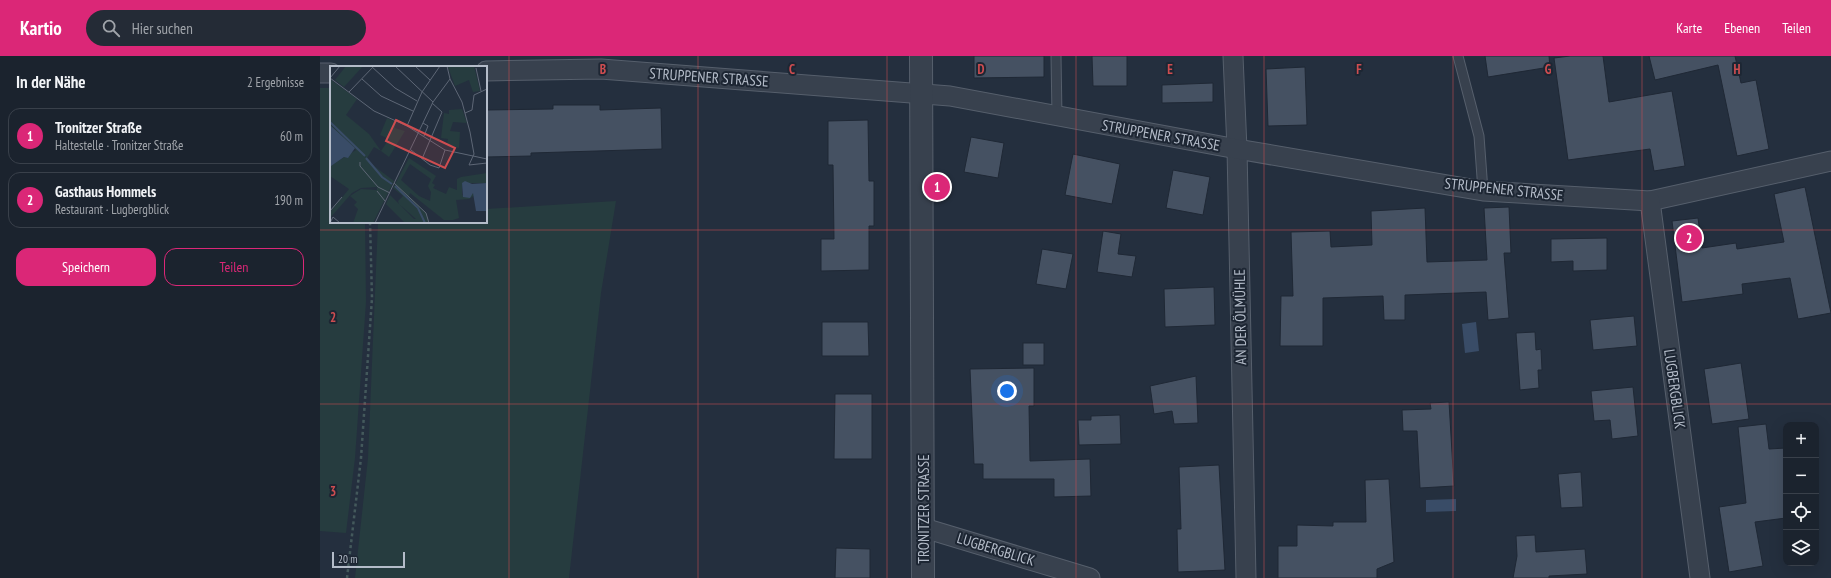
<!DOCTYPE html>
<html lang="de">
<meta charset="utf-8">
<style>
:root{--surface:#1b232e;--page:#242b36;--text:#f1f3f6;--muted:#a0a4aa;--line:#39404a;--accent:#db2777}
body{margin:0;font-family:"PT Sans Narrow",sans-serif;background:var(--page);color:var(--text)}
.controls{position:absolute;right:12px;bottom:12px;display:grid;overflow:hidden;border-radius:8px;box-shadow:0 4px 16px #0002}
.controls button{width:36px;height:36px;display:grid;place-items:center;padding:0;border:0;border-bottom:1px solid var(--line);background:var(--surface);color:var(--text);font:20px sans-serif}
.scale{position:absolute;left:12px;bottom:10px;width:73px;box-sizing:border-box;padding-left:4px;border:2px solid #b4bcc9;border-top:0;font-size:11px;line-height:14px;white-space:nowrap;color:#b4bcc9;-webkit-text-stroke:3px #1d2633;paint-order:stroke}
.you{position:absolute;left:687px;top:335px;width:14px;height:14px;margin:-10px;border:3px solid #fff;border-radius:50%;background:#1a73e8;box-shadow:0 0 0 6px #1a73e833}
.badge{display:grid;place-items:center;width:26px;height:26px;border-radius:50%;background:var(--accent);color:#fff;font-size:13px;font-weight:700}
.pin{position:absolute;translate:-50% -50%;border:2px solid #fff;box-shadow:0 1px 4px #0006}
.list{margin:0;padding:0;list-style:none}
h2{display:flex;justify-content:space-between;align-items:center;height:52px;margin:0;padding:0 16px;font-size:17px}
h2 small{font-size:13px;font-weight:400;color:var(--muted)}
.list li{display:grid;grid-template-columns:26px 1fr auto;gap:12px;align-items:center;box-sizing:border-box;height:56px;margin:0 8px 8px;padding:0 8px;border:1px solid var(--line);border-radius:12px}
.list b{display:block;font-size:15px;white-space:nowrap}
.list p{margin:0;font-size:13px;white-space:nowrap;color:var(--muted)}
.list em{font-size:13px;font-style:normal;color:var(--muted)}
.actions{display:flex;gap:8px;padding:12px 16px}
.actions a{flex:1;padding:9px 0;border:1px solid var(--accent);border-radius:12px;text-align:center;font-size:14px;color:var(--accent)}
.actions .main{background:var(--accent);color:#fff}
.icon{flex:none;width:22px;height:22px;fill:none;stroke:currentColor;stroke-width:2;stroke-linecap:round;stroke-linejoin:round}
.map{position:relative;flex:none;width:1511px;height:522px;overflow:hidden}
header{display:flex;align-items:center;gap:24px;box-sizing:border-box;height:56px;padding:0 20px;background:var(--accent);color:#fff}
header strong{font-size:19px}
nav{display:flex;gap:22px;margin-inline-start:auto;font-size:14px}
.search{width:280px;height:36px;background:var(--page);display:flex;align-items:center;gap:10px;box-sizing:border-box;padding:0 14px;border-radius:22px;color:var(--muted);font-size:15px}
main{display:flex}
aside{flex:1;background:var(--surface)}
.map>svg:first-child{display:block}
.green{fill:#263c3f}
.water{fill:#394c67}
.building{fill:#455162;stroke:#1f2835}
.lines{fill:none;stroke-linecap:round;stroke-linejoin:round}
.service-casing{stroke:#565f6c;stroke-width:11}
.minor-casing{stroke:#565f6c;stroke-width:21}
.tertiary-casing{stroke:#565f6c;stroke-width:24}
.path{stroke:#44595c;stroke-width:2.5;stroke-dasharray:3 3;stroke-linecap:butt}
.service{stroke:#38414e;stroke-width:9}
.minor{stroke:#38414e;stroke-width:19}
.tertiary{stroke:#38414e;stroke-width:22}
.grid{fill:none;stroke:#ce4d50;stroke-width:1;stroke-opacity:0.55}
.labels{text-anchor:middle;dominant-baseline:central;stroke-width:4;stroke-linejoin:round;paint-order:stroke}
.street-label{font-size:15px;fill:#b4bcc9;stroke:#1d2633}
.inset-river{fill:none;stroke:#394c67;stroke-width:2}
.inset-road{fill:none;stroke:#5e6776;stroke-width:1}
.view{fill:#ce4d50;fill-opacity:0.15;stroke:#ce4d50;stroke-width:2}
.inset-edge{fill:none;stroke:#b4bcc9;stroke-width:2}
.grid-label{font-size:13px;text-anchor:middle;font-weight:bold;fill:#ce4d50;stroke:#1d2633;stroke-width:4;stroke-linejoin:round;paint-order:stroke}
</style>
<header>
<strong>Kartio</strong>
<div class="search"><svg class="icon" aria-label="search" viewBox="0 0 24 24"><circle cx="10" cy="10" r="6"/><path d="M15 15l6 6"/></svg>Hier suchen</div>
<nav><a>Karte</a><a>Ebenen</a><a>Teilen</a></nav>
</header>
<main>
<aside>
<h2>In der Nähe<small>2 Ergebnisse</small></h2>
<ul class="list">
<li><span class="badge">1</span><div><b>Tronitzer Straße</b><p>Haltestelle · Tronitzer Straße</p></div><em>60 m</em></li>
<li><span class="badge">2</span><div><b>Gasthaus Hommels</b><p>Restaurant · Lugbergblick</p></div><em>190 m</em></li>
</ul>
<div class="actions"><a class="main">Speichern</a><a>Teilen</a></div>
</aside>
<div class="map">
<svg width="1511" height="522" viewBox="0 0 1511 522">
<rect width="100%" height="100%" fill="#242f3e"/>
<g class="green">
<polygon points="0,32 11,32 11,166 45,166 46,246 35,402 26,477 0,475"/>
<polygon points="296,145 281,237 249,522 35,522 48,402 58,166 166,166 166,153"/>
</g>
<g class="water">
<polygon points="1156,266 1159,295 1145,297 1142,268"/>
<polygon points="1136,443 1136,455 1106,456 1106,444"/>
</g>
<g class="building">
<polygon points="654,0 724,0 724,21 654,22"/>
<polygon points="772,0 807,0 807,30 773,30"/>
<polygon points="1165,0 1229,0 1230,11 1168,21"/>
<polygon points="1250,0 1283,0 1289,46 1352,35 1365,110 1334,115 1330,93 1248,104 1234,2"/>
<polygon points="1329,0 1415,0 1421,27 1436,24 1449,93 1417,100 1398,9 1335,24"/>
<polygon points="985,11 987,69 948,70 946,13"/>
<polygon points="893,27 893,46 842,47 842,29"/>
<polygon points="233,49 280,49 280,54 341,52 342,93 211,97 211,100 166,101 166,54 233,53"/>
<polygon points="548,64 549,125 554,125 554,170 549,170 549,214 501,215 501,183 514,183 513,109 508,109 508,65"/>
<polygon points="651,81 684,87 678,122 644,116"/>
<polygon points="753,98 800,108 792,148 745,139"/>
<polygon points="853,114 890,121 883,159 846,152"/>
<polygon points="1485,131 1511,257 1478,263 1470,222 1422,228 1423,238 1362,246 1352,165 1378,162 1382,192 1416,187 1417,193 1464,186 1454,138"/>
<polygon points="1189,151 1191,197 1184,197 1189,262 1168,264 1166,236 1085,239 1085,264 1064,264 1063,240 1003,242 1003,290 960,290 961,240 973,240 971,176 1010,175 1011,191 1052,189 1051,155 1105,152 1107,206 1167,204 1164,152"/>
<polygon points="783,175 801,178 798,198 816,200 812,221 777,216"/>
<polygon points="1287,182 1287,214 1253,215 1253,205 1231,206 1231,183"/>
<polygon points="722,193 753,198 746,233 716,228"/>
<polygon points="894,231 895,269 845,271 844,233"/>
<polygon points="1314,260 1317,290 1273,294 1270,264"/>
<polygon points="502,266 548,266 549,300 502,300"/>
<polygon points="1215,276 1216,294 1221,293 1222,314 1218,314 1219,332 1200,334 1196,277"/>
<rect x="703" y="287" width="21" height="22"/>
<polygon points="1421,307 1429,363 1392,368 1384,313"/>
<polygon points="714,312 714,350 709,350 710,405 770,403 771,440 734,441 734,423 663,423 663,408 654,408 650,313"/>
<polygon points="876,320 878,367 854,368 852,355 834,358 830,330"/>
<polygon points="1313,331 1318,380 1292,383 1290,364 1274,365 1271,335"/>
<polygon points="515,338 552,338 552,403 514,403"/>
<polygon points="1129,346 1134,430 1100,432 1097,375 1083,375 1082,354 1111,353 1110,347"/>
<polygon points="800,359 801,388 759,389 758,364 771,364 771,360"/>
<polygon points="1446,368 1449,393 1466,392 1466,462 1435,466 1443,510 1409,516 1399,451 1426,447 1418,371"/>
<polygon points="899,409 905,514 858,516 857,473 861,473 859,411"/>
<polygon points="1261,416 1263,451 1241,452 1238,418"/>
<polygon points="1069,423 1074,506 1057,513 1057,522 958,522 958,490 977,490 977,469 1013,470 1013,466 1046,466 1045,424"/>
<polygon points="1215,479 1216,496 1265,493 1267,518 1229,520 1229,522 1193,522 1197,500 1196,480"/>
<polygon points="516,492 550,493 550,522 515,522"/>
</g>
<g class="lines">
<g class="service-casing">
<g id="service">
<polyline points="736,0 737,60"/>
<polyline points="1138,0 1159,80 1163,135"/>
</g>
</g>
<g class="minor-casing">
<g id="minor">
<polyline points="913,0 917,93 926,522"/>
<polyline points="166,15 281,13 630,40 917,93 1163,135 1330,145 1511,105"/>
<polyline points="0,17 11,17"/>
<polyline points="1330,145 1380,522"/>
<polyline points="604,472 770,522"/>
</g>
</g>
<g class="tertiary-casing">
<polyline id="tertiary" points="601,0 603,522"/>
</g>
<polyline class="path" points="27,522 41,402 52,242 50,166"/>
<use href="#service" class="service"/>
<use href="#minor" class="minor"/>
<use href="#tertiary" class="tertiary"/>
</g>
<path class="grid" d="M189,0V522M378,0V522M567,0V522M756,0V522M944,0V522M1133,0V522M1322,0V522M0,174H1511M0,348H1511"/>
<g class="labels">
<g class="street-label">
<text transform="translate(389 21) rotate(4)">STRUPPENER STRASSE</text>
<text transform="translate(841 79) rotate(10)">STRUPPENER STRASSE</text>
<text transform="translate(1184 133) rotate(6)">STRUPPENER STRASSE</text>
<text transform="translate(920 261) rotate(-91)">AN DER ÖLMÜHLE</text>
<text transform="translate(1355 333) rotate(82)">LUGBERGBLICK</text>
<text transform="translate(603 453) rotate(-90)">TRONITZER STRASSE</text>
<text transform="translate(676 493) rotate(17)">LUGBERGBLICK</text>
</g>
</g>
<g transform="translate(10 10)">
<rect width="157" height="157" fill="#242f3e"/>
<path d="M16,0H33L14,21L5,14ZM144,0L150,25L143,26L139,14L125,20L118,1ZM0,13L27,33L16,49L39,68L51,85L44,81L37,92L40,97L64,115L43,157H23L28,143L24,139L27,136L20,130L31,123L47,124V121L31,122L22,127L0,152V146L19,123L0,110V100L26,84L0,59ZM119,44L132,43L137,57L123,56L120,65L130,66L129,82L117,78L118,73L111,72L114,47L119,48ZM57,52L66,56L65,62L75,65L59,91L51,85L59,73L50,69ZM79,92L106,110L102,117L105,119L103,122L116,128L119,121L127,124V113L131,111L157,107V117H132V129L140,130L141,126L145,129L139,133L126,134L129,152L123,154H114L80,127L79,130L96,147L99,157H75L56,138L60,129L84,153H86L69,138L68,135L73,130L63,122ZM80,98L101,113L98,120L101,126L100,135L89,130L71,114Z" fill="#263c3f" fill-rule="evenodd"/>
<path d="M0,59L25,82L18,92L14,91L1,100ZM135,115L142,118L157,117V145H146L143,127L140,132L133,131L132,117Z" fill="#394c67"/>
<path class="inset-river" d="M0,56L35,90M36,92L52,111L62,118M65,120L88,142L95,157"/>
<path class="inset-road" d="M41,0L65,22L87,35M65,0L103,36M85,0L100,14M117,0L120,13L132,36L140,66L144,88L139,99L157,97M146,2L151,25M0,12L44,45L77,60L115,84L157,93M0,12L10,0M32,13L51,30L83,45M19,26L44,0M135,47L142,44L144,29L157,23M93,57L98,60L94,70M77,60L92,26L110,0M81,84L100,99L109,102L115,84M92,93L112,46L102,37M30,96V100L48,121L60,127M64,117L96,147L99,157M47,125L55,135M0,145L12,131M0,157L3,151L10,157M45,157L103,36L120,13"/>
<path class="view" d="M66,54L125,82L115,102L56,75Z"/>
<rect width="157" height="157" class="inset-edge"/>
</g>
<g class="grid-label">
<text x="283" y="18">B</text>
<text x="472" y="18">C</text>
<text x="661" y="18">D</text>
<text x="850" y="18">E</text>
<text x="1039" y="18">F</text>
<text x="1228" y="18">G</text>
<text x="1417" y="18">H</text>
<text x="13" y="266">2</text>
<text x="13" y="440">3</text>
</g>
</svg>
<div class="controls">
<button>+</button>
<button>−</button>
<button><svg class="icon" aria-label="locate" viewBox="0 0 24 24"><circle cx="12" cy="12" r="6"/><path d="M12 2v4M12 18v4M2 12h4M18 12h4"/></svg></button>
<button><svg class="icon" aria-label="layers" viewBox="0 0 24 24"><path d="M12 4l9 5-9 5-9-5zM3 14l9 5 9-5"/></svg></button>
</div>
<div class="scale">20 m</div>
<div class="you"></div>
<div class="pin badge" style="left:617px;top:131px">1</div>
<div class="pin badge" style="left:1369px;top:182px">2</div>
</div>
</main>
